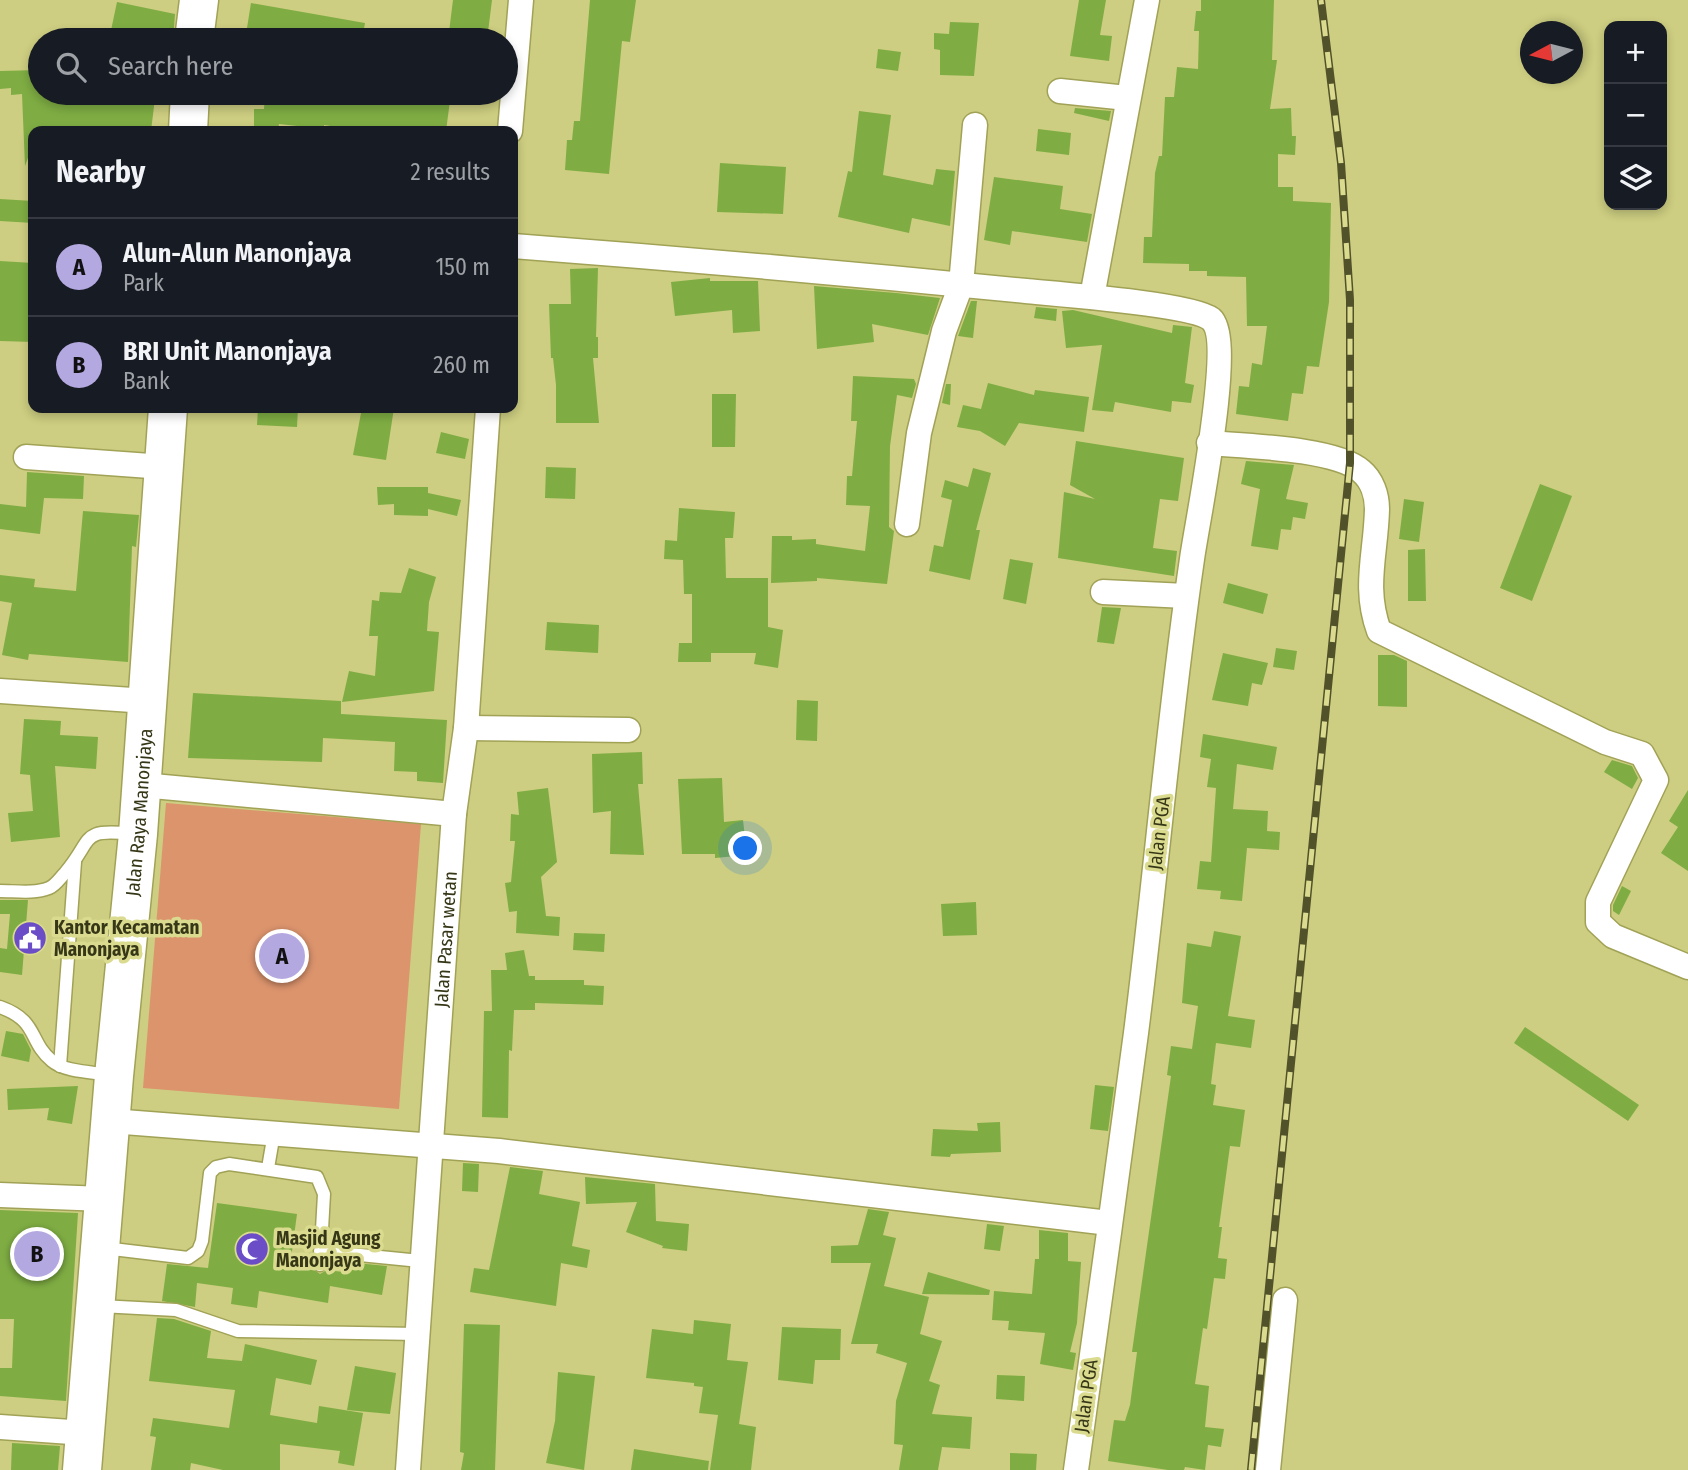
<!DOCTYPE html>
<meta charset="utf-8">
<style>
:root{--surface:#171b24;--page:#242831;--text:#f1f3f6;--muted:#9ea1a6;--line:#363941;--accent:#b4a8e1}
body{margin:0;font-family:"Fira Sans Condensed",sans-serif;background:var(--page);color:var(--text)}
.controls{position:absolute;right:21px;top:21px;display:grid;overflow:hidden;border-radius:14px;box-shadow:0 4px 10px #0003}
.controls button{width:63px;height:63px;display:grid;place-items:center;padding:0;border:0;border-bottom:2px solid var(--line);background:var(--surface);color:var(--text);font:35px sans-serif}
.compass{position:absolute;left:1520px;top:21px;width:63px;height:63px;border-radius:50%;background:var(--surface);box-shadow:0 4px 10px #0003;rotate:263deg}
.you{position:absolute;left:746px;top:849px;width:24px;height:24px;margin:-18px;border:5px solid #fff;border-radius:50%;background:#1a73e8;box-shadow:0 0 0 10px #1a73e833}
.badge{display:grid;place-items:center;width:46px;height:46px;border-radius:50%;background:var(--accent);color:#111;font-size:23px;font-weight:700}
.pin{position:absolute;translate:-50% -50%;border:4px solid #fff;box-shadow:0 2px 7px #0006}
.list{margin:0;padding:0;list-style:none}
h2{display:flex;justify-content:space-between;align-items:center;height:91px;margin:0;padding:0 28px;font-size:30px}
h2 small{font-size:23px;font-weight:400;color:var(--muted)}
.list li{display:grid;grid-template-columns:46px 1fr auto;gap:21px;align-items:center;box-sizing:border-box;height:98px;padding:0 28px;border-top:2px solid var(--line)}
.list b{display:block;font-size:26px;white-space:nowrap}
.list p{margin:0;font-size:23px;white-space:nowrap;color:var(--muted)}
.list em{font-size:23px;font-style:normal;color:var(--muted)}
.icon{flex:none;width:38px;height:38px;fill:none;stroke:currentColor;stroke-width:2;stroke-linecap:round;stroke-linejoin:round}
.map{position:relative;flex:none;width:1688px;height:1470px;overflow:hidden}
.search{position:absolute;background:var(--surface);box-shadow:0 4px 10px #0003;left:28px;top:28px;width:490px;height:77px;display:flex;align-items:center;gap:18px;box-sizing:border-box;padding:0 24px;border-radius:38px;color:var(--muted);font-size:26px}
.panel{position:absolute;background:var(--surface);box-shadow:0 4px 10px #0003;left:28px;top:126px;width:490px;height:287px;border-radius:14px}
.map>svg:first-child{display:block}
.green{fill:#dc946d}
.building{fill:#7fad43}
.lines{fill:none;stroke-linecap:round;stroke-linejoin:round}
.lane-casing{stroke:#a1a256;stroke-width:15}
.street-casing{stroke:#a1a256;stroke-width:27}
.primary-casing{stroke:#a1a256;stroke-width:41}
.lane{stroke:#fff;stroke-width:12}
.street{stroke:#fff;stroke-width:24}
.primary{stroke:#fff;stroke-width:38}
.rail-casing{stroke:#51522a;stroke-width:8}
.rail{stroke:#dadb8e;stroke-width:5;stroke-dasharray:16;stroke-linecap:butt}
.labels{text-anchor:middle;dominant-baseline:central;stroke-width:7;stroke-linejoin:round;paint-order:stroke}
.street-label{font-size:19px;fill:#363717;stroke:#dadb8e}
.poi-label{font-size:19px;font-weight:bold;fill:#363717;stroke:#dadb8e;text-anchor:start}
</style>
<div class="map">
<svg width="1688" height="1470" viewBox="0 0 1688 1470">
<rect width="100%" height="100%" fill="#cdce81"/>
<polygon class="green" points="166,803 421,824 399,1109 143,1088"/>
<g class="building">
<polygon points="453,0 492,0 487,40 448,40"/>
<polygon points="590,0 636,0 630,42 622,41 609,174 565,170 567,140 572,140 574,121 580,121"/>
<polygon points="1079,0 1106,0 1100,35 1112,36 1109,61 1070,56"/>
<polygon points="1201,0 1274,0 1272,60 1277,60 1270,109 1291,108 1292,136 1296,136 1295,155 1278,154 1278,187 1293,187 1293,201 1331,203 1329,302 1319,367 1307,366 1303,394 1292,393 1288,421 1236,414 1239,386 1249,387 1252,363 1262,365 1267,326 1247,326 1246,277 1207,276 1207,271 1189,271 1189,264 1143,263 1144,237 1152,237 1155,173 1159,156 1162,156 1165,97 1174,97 1177,67 1198,69 1199,31 1194,31 1196,11 1201,11"/>
<polygon points="117,2 175,14 173,40 136,40 110,35"/>
<polygon points="251,3 365,23 362,40 251,40 253,29 247,28"/>
<polygon points="950,22 979,23 974,76 940,75 940,50 934,49 934,33 949,34"/>
<polygon points="878,49 901,52 898,71 876,68"/>
<polygon points="40,70 40,93 148,93 148,97 155,98 151,131 33,131 33,144 25,166 22,94 11,95 11,88 0,89 0,71"/>
<polygon points="265,93 451,93 446,131 361,131 324,125 324,129 279,124 278,131 254,131 254,109 264,109"/>
<polygon points="1075,108 1111,111 1109,121 1074,113"/>
<polygon points="859,111 891,115 883,175 933,185 936,169 955,171 950,226 912,218 909,233 838,217 848,171 852,172"/>
<polygon points="1038,129 1071,133 1069,155 1036,151"/>
<polygon points="720,163 786,167 783,214 717,212"/>
<polygon points="994,177 1063,186 1060,209 1092,214 1087,242 1012,231 1010,245 984,240"/>
<polygon points="0,199 33,201 33,223 0,221"/>
<polygon points="0,261 33,263 33,342 0,341"/>
<polygon points="598,268 596,337 598,337 598,358 593,358 599,423 556,423 556,385 553,358 551,358 549,304 571,304 570,269"/>
<polygon points="710,278 710,281 758,281 760,331 733,333 732,310 675,316 671,282"/>
<polygon points="814,286 896,293 940,298 928,335 872,324 874,342 817,349"/>
<polygon points="971,301 977,301 973,338 958,336"/>
<polygon points="1036,307 1057,309 1056,321 1034,318"/>
<polygon points="1073,310 1172,333 1173,325 1192,327 1185,383 1194,385 1191,403 1172,401 1171,412 1115,402 1113,412 1092,410 1102,345 1066,348 1062,311"/>
<polygon points="853,376 914,379 916,384 912,398 897,395 890,446 889,527 894,531 887,584 817,578 817,581 771,583 772,536 792,536 792,540 816,539 816,544 865,551 870,506 846,505 847,476 852,476 857,421 851,421"/>
<polygon points="988,383 1034,395 1035,390 1089,397 1084,432 1019,423 1005,446 980,431 957,427 963,405 981,409"/>
<polygon points="946,384 951,384 950,405 942,403"/>
<polygon points="712,394 736,394 735,447 712,447"/>
<polygon points="258,408 298,408 297,427 257,425"/>
<polygon points="362,408 394,408 386,460 353,455"/>
<polygon points="441,432 469,439 465,459 436,453"/>
<polygon points="1076,441 1184,458 1178,501 1160,499 1153,548 1177,551 1174,576 1058,558 1064,492 1095,499 1070,485"/>
<polygon points="1246,461 1294,465 1286,499 1308,503 1305,519 1293,517 1291,530 1281,529 1278,550 1251,546 1260,489 1241,484"/>
<polygon points="546,467 576,468 575,499 545,498"/>
<polygon points="973,468 991,473 976,530 980,530 970,580 929,571 934,545 943,547 952,500 941,497 945,480 968,487"/>
<polygon points="27,472 84,476 83,499 44,498 40,534 0,529 0,504 26,507"/>
<polygon points="1540,484 1572,496 1532,601 1500,588"/>
<polygon points="377,487 428,487 428,493 461,500 457,516 428,509 428,516 394,515 394,504 378,505"/>
<polygon points="1404,499 1424,502 1419,542 1399,539"/>
<polygon points="679,508 735,512 733,538 725,538 726,578 768,578 768,627 783,630 778,668 754,664 756,653 711,653 711,662 678,662 679,643 692,643 692,594 684,594 683,560 664,559 665,540 677,541"/>
<polygon points="83,511 139,515 136,547 132,546 128,662 29,654 28,660 2,655 12,603 0,601 0,575 35,579 34,587 76,591"/>
<polygon points="1425,549 1426,601 1408,601 1408,550"/>
<polygon points="1010,559 1033,563 1026,604 1003,599"/>
<polygon points="409,568 436,577 429,602 427,631 439,632 434,691 342,702 349,671 375,676 378,636 369,636 372,600 379,601 380,592 401,593"/>
<polygon points="1228,583 1268,594 1263,614 1223,603"/>
<polygon points="1102,607 1121,608 1114,644 1097,642"/>
<polygon points="547,622 599,625 598,653 545,650"/>
<polygon points="1276,648 1297,651 1294,670 1273,667"/>
<polygon points="1223,653 1268,663 1262,685 1252,683 1248,706 1212,700"/>
<polygon points="1378,655 1394,655 1407,661 1407,707 1378,706"/>
<polygon points="193,693 341,701 341,714 447,720 443,783 417,781 417,772 394,771 395,742 323,738 322,762 188,758"/>
<polygon points="797,700 818,701 817,741 796,740"/>
<polygon points="24,719 61,721 60,735 98,737 96,769 55,766 60,837 11,842 8,813 33,811 30,775 20,774"/>
<polygon points="1203,734 1277,747 1273,770 1237,764 1233,809 1268,811 1267,831 1280,832 1279,850 1247,848 1242,901 1220,899 1221,891 1197,889 1200,861 1211,862 1216,788 1207,787 1211,759 1200,757"/>
<polygon points="642,752 643,784 638,784 644,855 610,854 611,811 593,813 592,754"/>
<polygon points="1612,760 1632,766 1638,778 1632,789 1604,772"/>
<polygon points="722,778 724,822 743,820 747,855 715,858 715,854 682,854 678,779"/>
<polygon points="548,788 557,862 541,877 546,916 560,917 559,936 516,933 517,911 509,912 505,883 511,882 515,841 510,841 511,814 519,815 517,792"/>
<polygon points="1688,790 1688,871 1661,853 1678,827 1669,821"/>
<polygon points="1622,886 1631,891 1619,915 1613,911 1613,905"/>
<polygon points="0,900 28,900 22,975 0,972 0,948 7,949 10,914 0,914"/>
<polygon points="976,902 977,935 943,936 941,904"/>
<polygon points="1214,931 1241,936 1228,1016 1255,1020 1251,1048 1216,1043 1211,1084 1216,1085 1213,1105 1245,1110 1240,1147 1230,1146 1219,1227 1222,1227 1218,1258 1227,1259 1225,1279 1214,1278 1207,1329 1203,1328 1195,1384 1209,1386 1205,1427 1224,1429 1221,1447 1208,1445 1205,1470 1185,1467 1184,1470 1168,1470 1108,1461 1114,1420 1125,1421 1130,1405 1137,1352 1132,1352 1171,1076 1167,1075 1171,1046 1192,1049 1198,1006 1182,1003 1187,943 1211,947"/>
<polygon points="574,933 605,934 604,952 573,950"/>
<polygon points="524,950 529,976 535,976 535,980 584,980 584,985 604,986 603,1005 535,1003 535,1010 514,1010 512,1051 509,1050 508,1118 482,1117 484,1011 492,1011 491,970 507,970 505,953"/>
<polygon points="1525,1027 1639,1105 1628,1121 1514,1043"/>
<polygon points="6,1031 23,1034 31,1050 29,1062 1,1056"/>
<polygon points="1095,1085 1114,1087 1108,1131 1090,1129"/>
<polygon points="78,1086 72,1124 47,1120 49,1108 8,1110 7,1089"/>
<polygon points="1000,1122 1001,1152 951,1154 950,1157 931,1156 933,1129 978,1131 977,1123"/>
<polygon points="463,1163 479,1164 478,1192 462,1191"/>
<polygon points="510,1167 543,1171 539,1194 580,1202 572,1246 590,1250 587,1268 561,1263 556,1306 470,1292 474,1268 489,1270"/>
<polygon points="585,1177 655,1184 656,1221 689,1224 687,1251 662,1248 663,1246 626,1232 637,1202 586,1204"/>
<polygon points="217,1203 297,1214 290,1266 312,1268 320,1274 327,1270 343,1272 345,1262 387,1266 382,1295 330,1286 328,1303 259,1291 257,1308 231,1304 233,1288 197,1283 195,1307 162,1301 167,1264 208,1268"/>
<polygon points="868,1209 889,1212 883,1235 896,1238 884,1286 929,1297 920,1334 942,1341 929,1381 940,1385 932,1414 972,1417 970,1449 942,1447 938,1470 899,1470 903,1445 894,1444 896,1401 907,1363 876,1353 878,1344 851,1344 871,1263 831,1263 831,1246 858,1245"/>
<polygon points="0,1210 78,1213 66,1401 0,1396 0,1368 12,1368 14,1319 0,1319"/>
<polygon points="987,1224 1004,1226 1000,1251 984,1249"/>
<polygon points="1039,1230 1068,1233 1068,1261 1081,1262 1077,1323 1070,1352 1076,1353 1073,1370 1040,1364 1045,1333 1008,1330 1009,1321 992,1320 994,1291 1032,1294 1035,1259 1039,1259"/>
<polygon points="928,1272 990,1290 989,1295 922,1294"/>
<polygon points="157,1318 174,1319 211,1331 207,1358 242,1361 245,1344 317,1360 311,1385 276,1378 270,1415 317,1423 319,1406 363,1413 354,1466 338,1463 340,1451 280,1444 280,1470 223,1470 191,1463 190,1470 151,1470 156,1437 150,1436 153,1418 229,1428 235,1390 149,1381"/>
<polygon points="694,1320 731,1324 727,1360 748,1362 739,1424 756,1427 751,1470 710,1470 718,1415 699,1413 703,1387 694,1386 694,1383 646,1378 652,1329 693,1334"/>
<polygon points="464,1324 500,1325 495,1470 461,1470 464,1453 460,1452"/>
<polygon points="782,1327 841,1329 840,1360 815,1360 813,1384 778,1380"/>
<polygon points="355,1366 396,1373 390,1414 347,1410"/>
<polygon points="558,1372 595,1376 584,1470 546,1463 555,1421"/>
<polygon points="997,1375 1025,1376 1024,1401 996,1399"/>
<polygon points="12,1443 60,1446 58,1470 11,1470"/>
<polygon points="634,1449 709,1461 708,1470 631,1470"/>
<polygon points="1010,1453 1037,1454 1036,1470 1010,1470"/>
</g>
<g class="lines">
<g class="lane-casing">
<g id="lane">
<path d="M0,891C16,891 34,894 49,888C56,885 60,878 65,873C94,839 79,828 132,834"/>
<path d="M0,1007C39,1021 28,1041 52,1061C65,1072 93,1072 110,1075"/>
<polyline points="60,1066 75,862"/>
<polyline points="268,1168 274,1133"/>
<polyline points="104,1248 188,1258 198,1251 202,1241 210,1173 216,1167 229,1164 317,1177 324,1194 320,1265"/>
<polyline points="320,1251 420,1261"/>
<polyline points="100,1306 176,1310 238,1331 418,1334"/>
</g>
</g>
<g class="street-casing">
<g id="street">
<polyline points="1060,91 1127,98"/>
<polyline points="510,131 521,0"/>
<path d="M513,246C684,259 855,274 1026,291C1057,294 1192,304 1211,319C1235,340 1197,522 1192,559C1169,716 1156,875 1136,1033C1117,1179 1096,1324 1076,1470"/>
<polyline points="1092,297 1147,0"/>
<path d="M1209,443C1243,446 1336,448 1361,471C1372,480 1377,495 1377,509C1376,554 1363,587 1379,631L1605,742L1642,754L1656,780L1598,902V922L1613,936L1688,967"/>
<polyline points="26,457 164,467"/>
<polyline points="907,524 919,433 944,331 961,285 975,125"/>
<polyline points="1103,592 1186,596"/>
<polyline points="0,691 147,701"/>
<polyline points="466,728 628,730"/>
<polyline points="142,785 454,814"/>
<polyline points="111,1121 499,1151 1109,1223"/>
<polyline points="0,1195 104,1199"/>
<polyline points="0,1427 85,1433"/>
<path id="s1" d="M408,1470L454,814L466,728L488,408"/>
<polyline points="1268,1470 1285,1300"/>
</g>
</g>
<g class="primary-casing">
<g id="primary">
<polyline points="194,40 199,0"/>
<polyline points="188,131 190,93"/>
<path id="s2" d="M82,1470L114,1076L138,834L168,408"/>
</g>
</g>
<use href="#lane" class="lane"/>
<use href="#street" class="street"/>
<use href="#primary" class="primary"/>
<g class="rail-casing">
<polyline id="rail" points="1251,1470 1350,463 1350,300 1341,163 1321,0"/>
</g>
<use href="#rail" class="rail"/>
</g>
<defs>
<g id="civic-disc" transform="scale(1.75)"><circle r="9.5" fill="#6a4dc7" stroke="#dadb8e"/><path d="M-.6-6.5H3V-4.5H.6V-3L4-1V1h2V6H-6V1h2V-1L-.6-3ZM-1.2 2.5V6h2.4V2.5Z" fill="#fff"/></g>
<g id="mosque-disc" transform="scale(1.75)"><circle r="9.5" fill="#6a4dc7" stroke="#dadb8e"/><path d="M3.5-4.9A6 6 0 1 0 3.5 4.9A5 5 0 1 1 3.5-4.9Z" fill="#fff"/></g>
</defs>
<g fill-rule="evenodd">
<use href="#civic-disc" x="30" y="938"/>
<use href="#mosque-disc" x="252" y="1249"/>
</g>
<g class="labels">
<g class="street-label">
<text stroke="none"><textPath href="#s2" startOffset="660">Jalan Raya Manonjaya</textPath></text>
<text transform="translate(1159 833) rotate(-83)">Jalan PGA</text>
<text stroke="none"><textPath href="#s1" startOffset="532">Jalan Pasar wetan</textPath></text>
<text transform="translate(1086 1396) rotate(-82)">Jalan PGA</text>
</g>
<g class="poi-label">
<text x="54" y="927">Kantor Kecamatan<tspan x="54" dy="22">Manonjaya</tspan></text>
<text x="276" y="1238">Masjid Agung<tspan x="276" dy="22">Manonjaya</tspan></text>
</g>
</g>
</svg>
<div class="controls">
<button>+</button>
<button>−</button>
<button><svg class="icon" aria-label="layers" viewBox="0 0 24 24"><path d="M12 4l9 5-9 5-9-5zM3 14l9 5 9-5"/></svg></button>
</div>
<svg class="compass" viewBox="-18 -18 36 36"><path d="M0-13l5 13h-10z" fill="#e53935"/><path d="M0 13l5-13h-10z" fill="#9ea1a6"/></svg>
<div class="you"></div>
<div class="pin badge" style="left:282px;top:956px">A</div>
<div class="pin badge" style="left:37px;top:1254px">B</div>
<div class="search"><svg class="icon" aria-label="search" viewBox="0 0 24 24"><circle cx="10" cy="10" r="6"/><path d="M15 15l6 6"/></svg>Search here</div>
<section class="panel">
<h2>Nearby<small>2 results</small></h2>
<ul class="list">
<li><span class="badge">A</span><div><b>Alun-Alun Manonjaya</b><p>Park</p></div><em>150 m</em></li>
<li><span class="badge">B</span><div><b>BRI Unit Manonjaya</b><p>Bank</p></div><em>260 m</em></li>
</ul>
</section>
</div>
